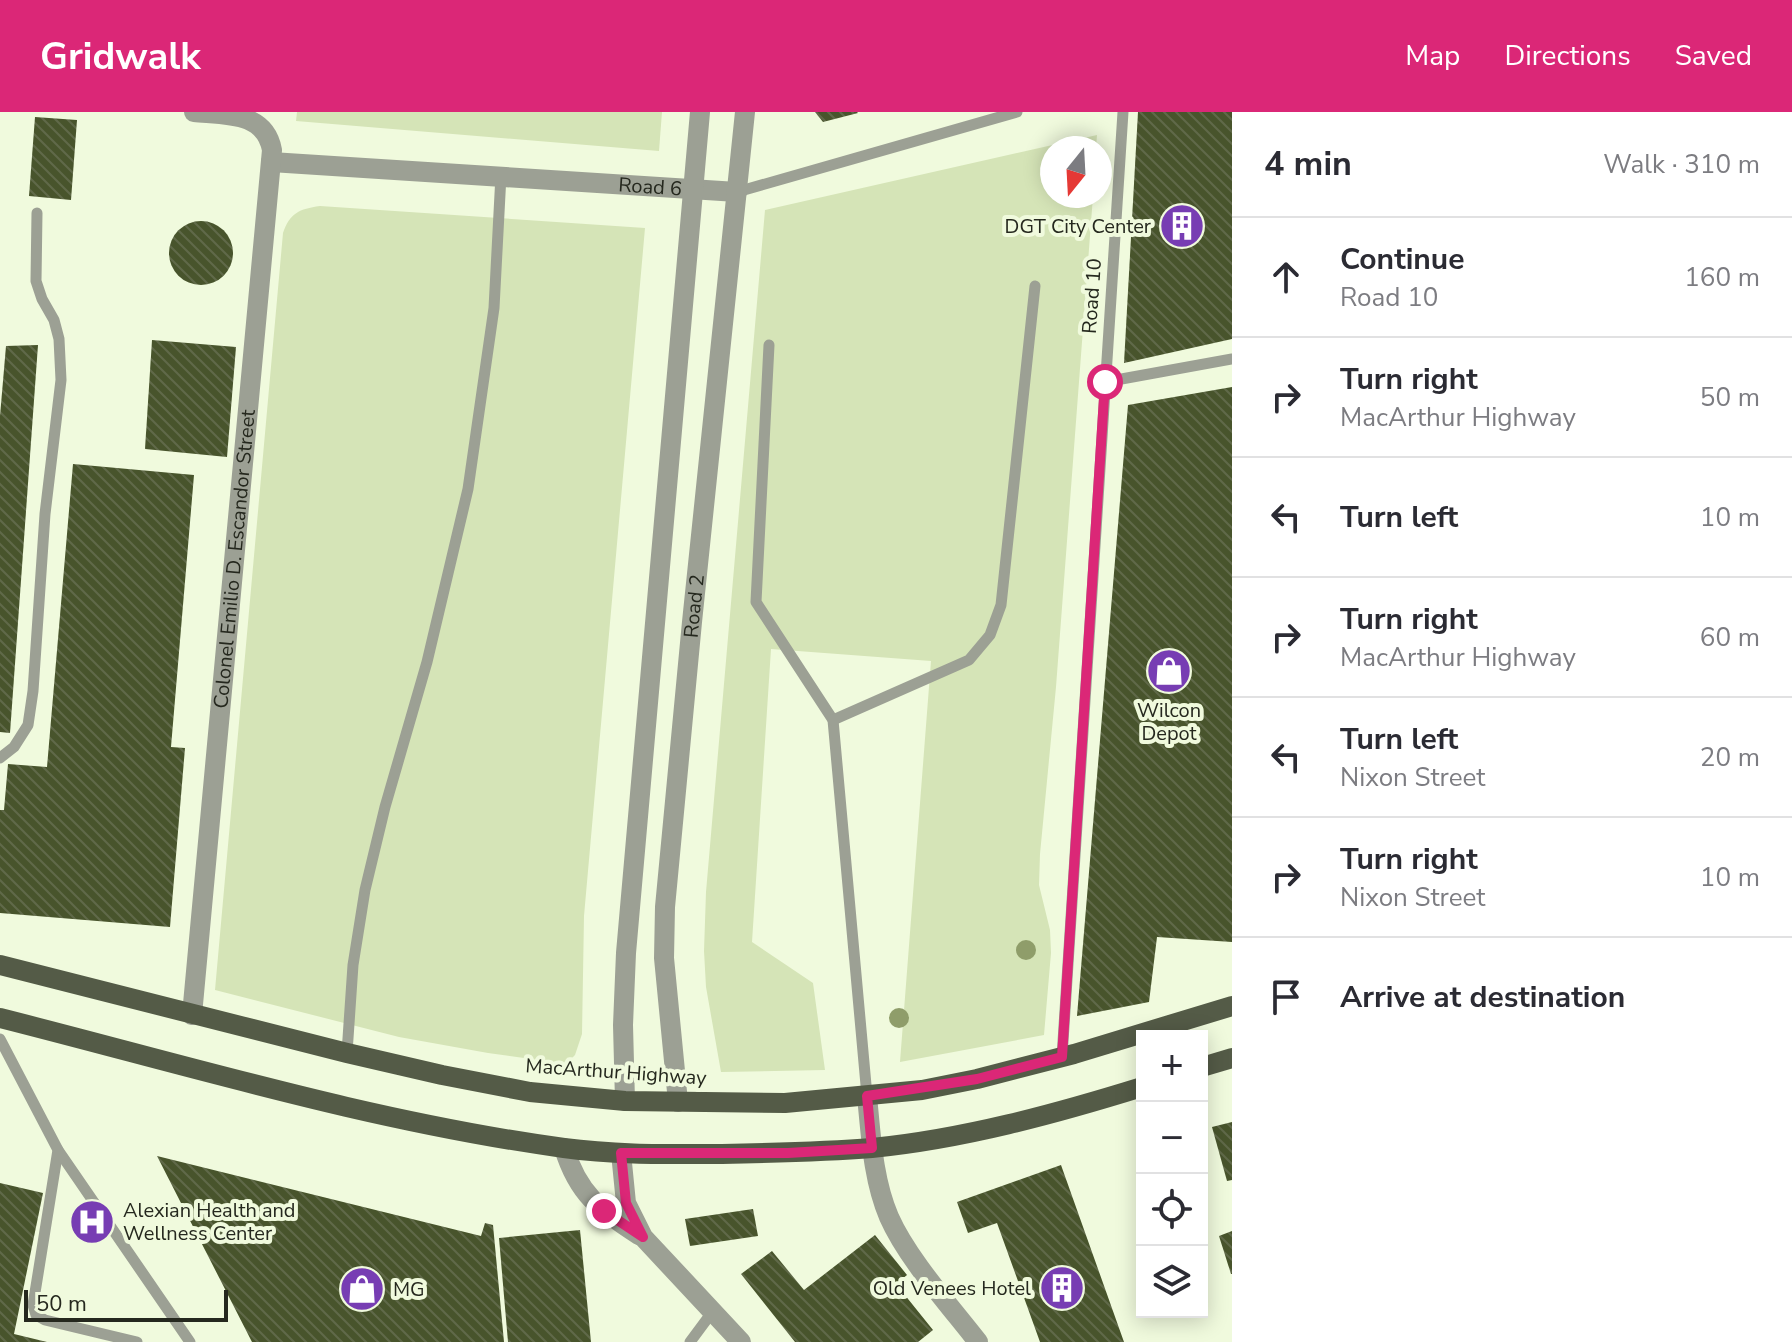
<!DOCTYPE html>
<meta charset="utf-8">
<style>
:root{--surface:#fff;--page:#f7f7f7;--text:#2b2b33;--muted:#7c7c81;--line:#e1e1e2;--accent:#db2777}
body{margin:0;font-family:"Nunito Sans",sans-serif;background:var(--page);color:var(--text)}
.controls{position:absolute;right:24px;bottom:24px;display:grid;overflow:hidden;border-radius:0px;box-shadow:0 4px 20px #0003}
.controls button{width:72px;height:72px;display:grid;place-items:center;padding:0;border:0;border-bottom:2px solid var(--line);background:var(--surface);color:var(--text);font:40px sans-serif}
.compass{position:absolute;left:1040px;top:24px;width:72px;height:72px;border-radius:50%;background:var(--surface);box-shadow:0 4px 20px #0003;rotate:198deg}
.scale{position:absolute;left:24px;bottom:20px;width:204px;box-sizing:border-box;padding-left:8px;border:4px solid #25281e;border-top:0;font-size:22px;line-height:28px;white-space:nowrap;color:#25281e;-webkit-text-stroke:6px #f0fadd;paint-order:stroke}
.stop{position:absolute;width:24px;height:24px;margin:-18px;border:6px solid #db2777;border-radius:50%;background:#fff}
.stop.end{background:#db2777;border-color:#fff;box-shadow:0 2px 8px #0008}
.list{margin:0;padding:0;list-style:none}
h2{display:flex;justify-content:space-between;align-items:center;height:104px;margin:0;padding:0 32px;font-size:34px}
h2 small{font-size:26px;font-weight:400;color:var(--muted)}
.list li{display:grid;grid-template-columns:52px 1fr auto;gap:24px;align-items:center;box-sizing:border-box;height:120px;padding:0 32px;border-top:2px solid var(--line)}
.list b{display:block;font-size:30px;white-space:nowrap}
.list p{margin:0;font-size:26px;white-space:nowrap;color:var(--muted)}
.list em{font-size:26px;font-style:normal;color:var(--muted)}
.icon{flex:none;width:44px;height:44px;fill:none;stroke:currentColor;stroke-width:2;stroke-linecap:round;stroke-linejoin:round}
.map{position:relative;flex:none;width:1232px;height:1230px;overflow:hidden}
header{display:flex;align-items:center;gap:48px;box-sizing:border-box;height:112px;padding:0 40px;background:var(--accent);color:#fff}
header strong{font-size:38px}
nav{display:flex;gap:44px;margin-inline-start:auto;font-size:28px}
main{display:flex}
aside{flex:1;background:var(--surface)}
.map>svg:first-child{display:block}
.grass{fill:#d5e4b7}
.building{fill:url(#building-back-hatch)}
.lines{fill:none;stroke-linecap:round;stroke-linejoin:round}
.lane{stroke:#9ca094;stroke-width:11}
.street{stroke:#9ca094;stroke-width:20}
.primary{stroke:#545b47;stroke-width:20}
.tree{fill:#8f9d6a}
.route{stroke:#db2777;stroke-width:10}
.labels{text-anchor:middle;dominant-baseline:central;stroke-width:8;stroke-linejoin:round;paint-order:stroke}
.street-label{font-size:20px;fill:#25281e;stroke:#f0fadd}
.poi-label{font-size:20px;fill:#25281e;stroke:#f0fadd;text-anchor:end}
</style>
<header>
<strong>Gridwalk</strong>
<nav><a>Map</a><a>Directions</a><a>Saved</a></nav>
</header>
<main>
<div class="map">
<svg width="1232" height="1230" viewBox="0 0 1232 1230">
<defs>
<pattern id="building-back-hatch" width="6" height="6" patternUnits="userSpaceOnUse" patternTransform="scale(2)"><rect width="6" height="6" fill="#48542c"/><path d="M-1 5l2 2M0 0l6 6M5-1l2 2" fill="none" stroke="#606949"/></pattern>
</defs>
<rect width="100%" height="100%" fill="#f0fadd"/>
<g class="grass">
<polygon points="297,0 662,0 659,39 296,9"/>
<polygon points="1097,23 1096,36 1052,36 1052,84 1093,84 1056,575 1040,742 1039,773 1050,818 1051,841 1044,923 900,950 931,549 771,537 752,830 813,871 825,958 721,960 706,875 704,839 706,780 765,98"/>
<path d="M320,94L645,116L584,804L582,922L575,943L566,952L488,941L399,925L215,878L283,121C290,101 299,97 320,94Z"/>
</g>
<g class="building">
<polygon points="815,0 857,0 858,1 823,10"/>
<polygon points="1138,0 1232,0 1232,227 1124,251"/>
<polygon points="35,5 77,8 71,88 29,84"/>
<circle cx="201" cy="141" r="32"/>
<polygon points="152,228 236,235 227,345 145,337"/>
<polygon points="38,233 10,621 0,620 0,304 6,234"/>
<polygon points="1232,275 1232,830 1157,825 1149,890 1077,904 1128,293"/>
<polygon points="73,352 194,363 171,635 185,636 170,815 0,801 0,698 4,698 8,652 47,655"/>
<polygon points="1232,1010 1232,1068 1227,1069 1212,1015"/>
<polygon points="157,1044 481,1124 485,1111 493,1113 504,1230 252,1230"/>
<polygon points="1061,1053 1124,1230 1040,1230 997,1111 968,1121 957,1090"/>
<polygon points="0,1071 43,1081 14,1222 47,1230 0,1230"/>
<polygon points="753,1097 758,1124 690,1134 685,1107"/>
<polygon points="580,1118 591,1230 508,1230 499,1126"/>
<polygon points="1232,1119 1232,1162 1231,1162 1219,1124"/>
<polygon points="875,1123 907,1163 896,1172 933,1218 918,1230 795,1230 741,1162 772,1139 804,1178"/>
</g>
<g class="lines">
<g class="lane">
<polyline points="737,80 1017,0"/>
<polyline points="769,233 756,490 833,608 867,984"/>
<polyline points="1105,270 1232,247"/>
<polyline points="833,608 969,548 990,523 1001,493 1035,174"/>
<polyline points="0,646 14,635 28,613 33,579 45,402 61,268 59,227 54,208 42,187 36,169 37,101"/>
<polyline points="0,927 58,1038 33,1193 36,1203 45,1208 137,1230"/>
<polyline points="347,941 353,853 365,778 385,695 427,550 468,377 494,196 501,63"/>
<polyline points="1062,945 1123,0"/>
<polyline points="58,1038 190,1230"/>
<polyline points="690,1230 713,1199"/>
</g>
<g class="street">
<path id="s1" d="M271,50L737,80"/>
<path id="s2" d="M192,903L272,38C265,0 227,3 194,0"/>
<path d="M867,984C871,1024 873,1068 889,1105C907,1146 950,1194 978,1230"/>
<polyline points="625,989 623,913 626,841 700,0"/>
<path id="s3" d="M678,990L664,846L665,795L692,510L745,0"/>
<path d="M564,1036C578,1082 600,1098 639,1123"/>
<polyline points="621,1041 626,1091 643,1125 741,1230"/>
</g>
<g class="primary">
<polyline points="0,853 347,941 442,963 530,980 625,989 785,991 922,978 977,967 1074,942 1232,894"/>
<path d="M0,906C186,953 373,1010 564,1036C616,1043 669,1042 721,1042C771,1041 822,1040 872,1036C963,1027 1055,1002 1142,975"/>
<polyline points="1202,955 1232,946"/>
</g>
</g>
<g class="tree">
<circle cx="1026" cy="838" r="10"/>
<circle cx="899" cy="906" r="10"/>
</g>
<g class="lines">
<polyline class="route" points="604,1099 643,1125 626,1091 621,1041 788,1041 872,1036 867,984 977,967 1062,945 1105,270"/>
</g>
<defs>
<g id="building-disc" transform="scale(2.3)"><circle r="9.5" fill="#773db3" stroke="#f0fadd"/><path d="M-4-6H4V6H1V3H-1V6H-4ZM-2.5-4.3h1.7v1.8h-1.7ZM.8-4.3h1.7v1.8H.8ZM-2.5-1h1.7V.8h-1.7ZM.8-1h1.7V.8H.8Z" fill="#fff"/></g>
<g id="shop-disc" transform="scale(2.3)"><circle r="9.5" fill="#773db3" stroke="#f0fadd"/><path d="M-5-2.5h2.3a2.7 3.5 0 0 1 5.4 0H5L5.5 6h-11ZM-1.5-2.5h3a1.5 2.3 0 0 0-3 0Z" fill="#fff"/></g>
<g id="hospital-disc" transform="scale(2.3)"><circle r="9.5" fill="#773db3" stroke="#f0fadd"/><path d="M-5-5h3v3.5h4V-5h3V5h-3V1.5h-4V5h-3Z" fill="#fff"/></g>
</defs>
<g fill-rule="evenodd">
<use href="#building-disc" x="1182" y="114"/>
<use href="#shop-disc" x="1169" y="559"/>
<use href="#hospital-disc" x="92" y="1110"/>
<use href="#building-disc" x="1062" y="1176"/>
<use href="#shop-disc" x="362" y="1177"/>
</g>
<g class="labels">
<g class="street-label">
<text stroke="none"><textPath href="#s1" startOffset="380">Road 6</textPath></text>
<text transform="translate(1092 184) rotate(-86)">Road 10</text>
<text stroke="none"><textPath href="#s2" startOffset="458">Colonel Emilio D. Escandor Street</textPath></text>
<text stroke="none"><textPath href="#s3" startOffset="498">Road 2</textPath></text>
<text transform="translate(616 960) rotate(4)">MacArthur Highway</text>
</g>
<g class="poi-label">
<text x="1151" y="114">DGT City Center</text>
<text x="1169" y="598" text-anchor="middle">Wilcon<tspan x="1169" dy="23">Depot</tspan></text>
<text x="123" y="1098" text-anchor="start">Alexian Health and<tspan x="123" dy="23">Wellness Center</tspan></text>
<text x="1031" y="1176">Old Venees Hotel</text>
<text x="393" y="1177" text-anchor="start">MG</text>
</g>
</g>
</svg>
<div class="controls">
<button>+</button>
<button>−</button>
<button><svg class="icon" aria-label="locate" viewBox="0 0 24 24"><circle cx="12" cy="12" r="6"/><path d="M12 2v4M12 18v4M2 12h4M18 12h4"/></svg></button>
<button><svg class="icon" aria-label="layers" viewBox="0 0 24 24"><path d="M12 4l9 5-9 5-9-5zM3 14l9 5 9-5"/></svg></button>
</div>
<svg class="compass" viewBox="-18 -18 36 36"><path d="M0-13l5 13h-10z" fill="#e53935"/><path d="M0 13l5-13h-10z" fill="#7c7c81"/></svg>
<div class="scale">50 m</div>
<div class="stop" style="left:1105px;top:270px"></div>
<div class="stop end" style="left:604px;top:1099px"></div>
</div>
<aside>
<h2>4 min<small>Walk · 310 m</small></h2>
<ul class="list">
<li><svg class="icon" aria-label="ahead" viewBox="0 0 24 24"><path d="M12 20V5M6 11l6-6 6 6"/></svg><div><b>Continue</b><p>Road 10</p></div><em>160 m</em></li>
<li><svg class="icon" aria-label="right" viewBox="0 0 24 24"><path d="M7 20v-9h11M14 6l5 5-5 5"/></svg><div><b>Turn right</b><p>MacArthur Highway</p></div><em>50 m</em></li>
<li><svg class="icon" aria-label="left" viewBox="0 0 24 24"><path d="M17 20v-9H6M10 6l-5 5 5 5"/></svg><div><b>Turn left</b></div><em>10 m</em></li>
<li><svg class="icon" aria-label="right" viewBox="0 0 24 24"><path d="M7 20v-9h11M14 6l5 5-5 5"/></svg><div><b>Turn right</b><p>MacArthur Highway</p></div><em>60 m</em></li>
<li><svg class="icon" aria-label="left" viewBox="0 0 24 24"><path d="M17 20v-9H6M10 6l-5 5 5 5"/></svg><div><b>Turn left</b><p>Nixon Street</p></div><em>20 m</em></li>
<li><svg class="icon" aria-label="right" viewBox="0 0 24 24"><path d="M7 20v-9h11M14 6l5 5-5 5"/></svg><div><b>Turn right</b><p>Nixon Street</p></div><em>10 m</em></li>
<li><svg class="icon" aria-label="arrive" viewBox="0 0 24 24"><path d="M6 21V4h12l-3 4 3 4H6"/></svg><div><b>Arrive at destination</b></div></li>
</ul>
</aside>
</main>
